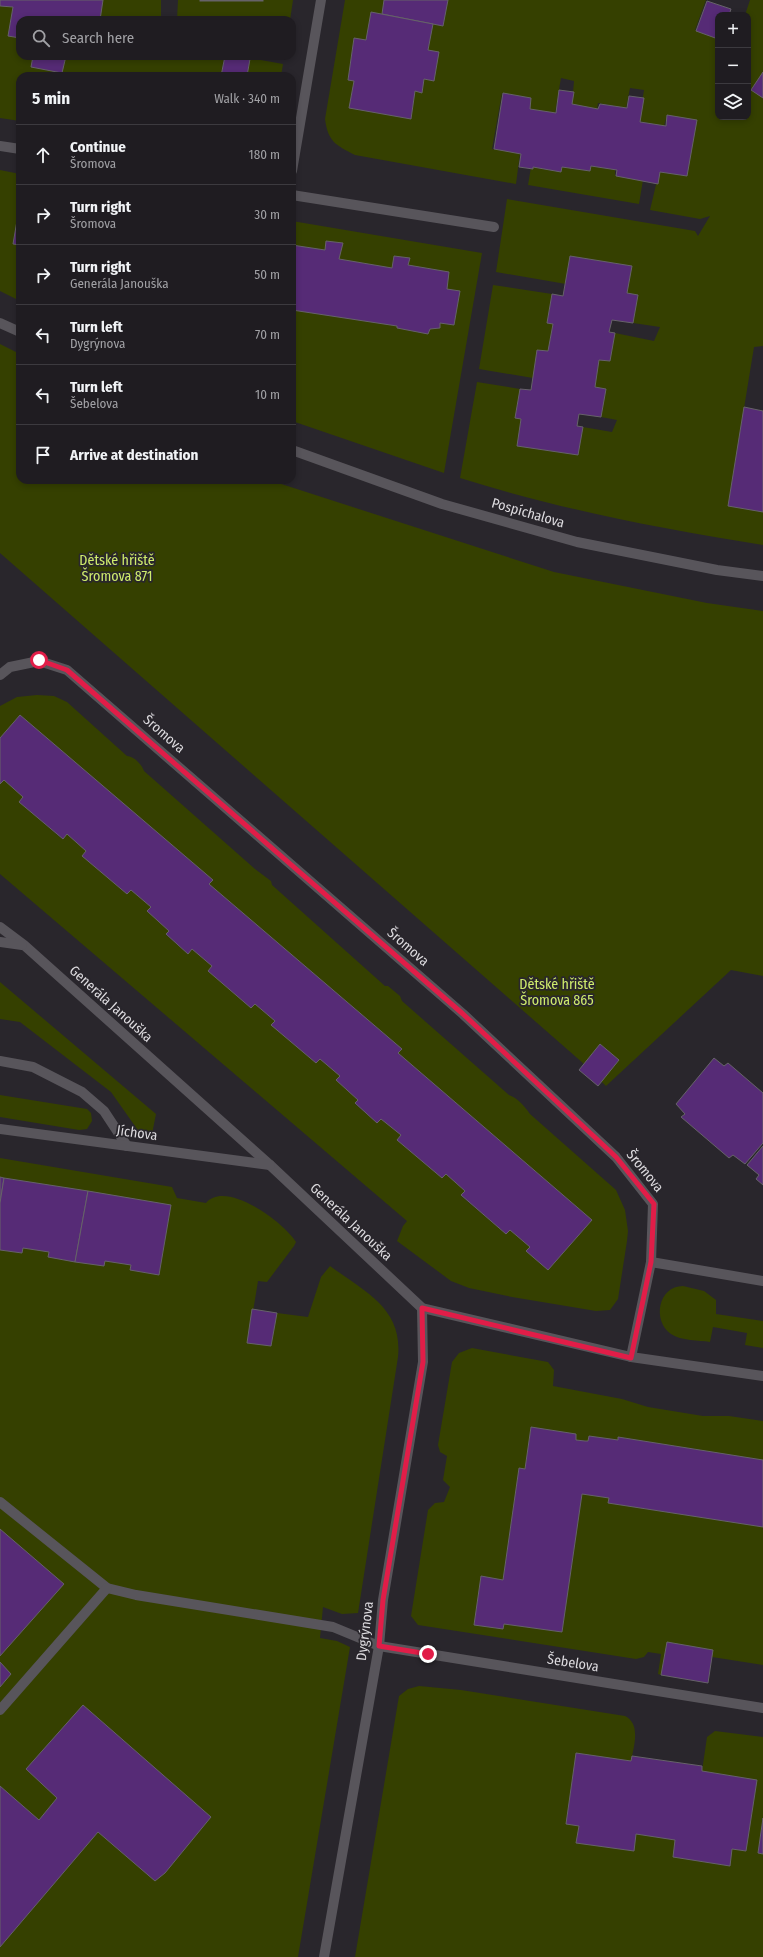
<!DOCTYPE html>
<meta charset="utf-8">
<style>
:root{--surface:#1f1c21;--page:#2c292e;--text:#f1f3f6;--muted:#a1a1a5;--line:#3c3a3f}
body{margin:0;font-family:"Fira Sans Condensed",sans-serif;background:var(--page);color:var(--text)}
.controls{position:absolute;right:12px;top:12px;display:grid;overflow:hidden;border-radius:8px;box-shadow:0 2px 6px #0003}
.controls button{width:36px;height:36px;display:grid;place-items:center;padding:0;border:0;border-bottom:1px solid var(--line);background:var(--surface);color:var(--text);font:20px sans-serif}
.stop{position:absolute;width:12px;height:12px;margin:-9px;border:3px solid #e11d48;border-radius:50%;background:#fff}
.stop.end{background:#e11d48;border-color:#fff;box-shadow:0 1px 4px #0008}
.list{margin:0;padding:0;list-style:none}
h2{display:flex;justify-content:space-between;align-items:center;height:52px;margin:0;padding:0 16px;font-size:17px}
h2 small{font-size:13px;font-weight:400;color:var(--muted)}
.list li{display:grid;grid-template-columns:26px 1fr auto;gap:12px;align-items:center;box-sizing:border-box;height:60px;padding:0 16px;border-top:1px solid var(--line)}
.list b{display:block;font-size:15px;white-space:nowrap}
.list p{margin:0;font-size:13px;white-space:nowrap;color:var(--muted)}
.list em{font-size:13px;font-style:normal;color:var(--muted)}
.icon{flex:none;width:22px;height:22px;fill:none;stroke:currentColor;stroke-width:2;stroke-linecap:round;stroke-linejoin:round}
.map{position:relative;flex:none;width:763px;height:1957px;overflow:hidden}
.search{position:absolute;background:var(--surface);box-shadow:0 2px 6px #0003;left:16px;top:16px;width:280px;height:44px;display:flex;align-items:center;gap:10px;box-sizing:border-box;padding:0 14px;border-radius:12px;color:var(--muted);font-size:15px}
.panel{position:absolute;background:var(--surface);box-shadow:0 2px 6px #0003;left:16px;top:72px;width:280px;height:412px;border-radius:12px}
.map>svg:first-child{display:block}
.green{fill:#354000}
.building{fill:#562b76;stroke:#666269}
.lines{fill:none;stroke-linecap:round;stroke-linejoin:round}
.lane{stroke:#58555b;stroke-width:10}
.street{stroke:#58555b;stroke-width:10}
.route{stroke:#e11d48;stroke-width:5}
.labels{text-anchor:middle;dominant-baseline:central;stroke-width:3.5;stroke-linejoin:round;paint-order:stroke}
.street-label{font-size:14px;fill:#dddbdf;stroke:#29262c}
.park-label{font-size:14px;fill:#cfec6c;stroke:#29262c}
</style>
<div class="map">
<svg width="763" height="1957" viewBox="0 0 763 1957">
<rect width="100%" height="100%" fill="#29262c"/>
<g class="green">
<polygon points="103,0 161,0 161,20 100,20"/>
<polygon points="178,0 293,0 290,20 177,20"/>
<path d="M345,0H384L382,14L371,12L366,40L354,38L348,80L354,81L349,108L411,119L415,91L422,92L424,79L433,81L428,50L433,24L443,26L448,0H706L695,30L718,39V117H748V15H745L750,0H763V72L751,90L763,98V346L754,347L728,506L763,512V545C661,529 559,509 460,478L477,382L520,389L515,417L521,419L517,446L578,455L583,427L612,432L617,420L601,417L606,389L595,387L599,360L610,361L615,333L654,341L660,327L633,323L638,295L627,293L631,266L570,256L566,284L496,272L507,199L695,231L698,236L710,216L700,219L650,210L659,172L686,176L695,120L667,115L664,126L639,121L644,90L630,88L626,108L598,103L597,109L572,104L574,81L561,78L555,113L529,109L530,98L502,93L492,149L520,153L516,184L355,155C336,145 328,142 325,119Z"/>
<polygon points="0,6 13,7 8,35 20,38 20,56 33,56 31,67 62,73 66,56 224,56 221,76 20,76 20,121 0,118"/>
<polygon points="250,58 283,64 281,76 247,76"/>
<polygon points="561,166 588,171 589,166 615,170 615,175 643,180 639,204 528,185 531,167 560,172"/>
<polygon points="0,170 20,174 20,209 13,243 20,245 20,301 0,291"/>
<polygon points="292,221 482,253 444,473 292,421 292,310 397,326 397,328 427,334 430,329 440,328 440,323 454,325 460,291 447,289 449,272 408,265 409,258 394,256 392,268 339,259 327,241 325,250 292,245"/>
<polygon points="493,285 552,294 547,323 553,324 548,351 537,350 533,378 479,369"/>
<polygon points="0,344 20,354 20,480 269,480 554,572 707,603 763,611 763,976 731,970 606,1086 601,1081 619,1060 600,1044 584,1064 0,553"/>
<path d="M37,695L54,696L67,702L127,756C134,756 142,765 144,771L255,869L271,881L272,885L385,986H388L400,996L402,1001L509,1095C518,1098 525,1107 530,1114L616,1190L625,1210L628,1231L627,1241L618,1299L610,1310L596,1311L512,1297L469,1288L451,1281L397,1241L403,1226L407,1221L0,874V784L4,780L23,797L19,802L62,839L67,834L86,851L82,856L127,894L131,890L151,907L147,911L169,931L166,935L188,954L192,949L212,966L208,971L251,1008L255,1004L275,1021L271,1025L316,1063L320,1059L340,1076L336,1080L358,1100L355,1104L377,1123L381,1119L401,1135L397,1140L442,1178L446,1174L465,1191L461,1196L506,1234L510,1230L530,1247L526,1251L548,1270L592,1220L398,1053L402,1049L209,884L212,880L20,715L0,738V706L17,697Z"/>
<polygon points="0,982 156,1114 151,1139 142,1136 111,1092 20,1022 0,1019"/>
<polygon points="0,1095 87,1109 91,1113 92,1121 87,1129 79,1130 0,1117"/>
<path d="M0,1158L172,1187L177,1198L206,1203C225,1179 284,1222 296,1242L294,1246L267,1282L258,1281L248,1342L271,1346L277,1313L308,1317L321,1277L330,1266C365,1292 403,1308 398,1357L358,1613L342,1614L323,1607L320,1638L337,1641L350,1647L298,1957H0V1947L98,1832L155,1881L165,1873L211,1817L83,1705L26,1769L57,1798L39,1820L0,1786V1687L11,1674L0,1662V1250L22,1253L23,1248L49,1252L48,1257L104,1266L105,1261L131,1265L130,1270L159,1275L171,1205L0,1177Z"/>
<path d="M683,1286L704,1291L716,1300V1314L763,1321V1348L745,1345L747,1333L713,1327L710,1342C699,1340 681,1341 671,1334C652,1321 658,1286 683,1286Z"/>
<polygon points="472,1348 548,1362 554,1370 553,1386 622,1399 648,1407 703,1416 729,1416 763,1421 763,1460 619,1437 618,1440 589,1436 588,1441 576,1440 576,1434 531,1427 525,1469 519,1468 503,1580 481,1576 474,1625 502,1629 504,1624 562,1632 582,1494 609,1498 609,1503 763,1527 763,1665 712,1657 713,1650 667,1642 661,1675 658,1674 661,1654 648,1652 644,1657 636,1659 418,1625 411,1616 428,1510 435,1503 444,1502 450,1487 443,1480 447,1456 440,1452 438,1445 452,1362 459,1353"/>
<path d="M419,1686L461,1690L625,1716C641,1724 634,1746 631,1761L576,1753L566,1823L579,1826L577,1842L633,1851L636,1834L675,1840L673,1857L729,1866L732,1849L746,1851L757,1780L702,1771L707,1737L715,1731L763,1737V1818L758,1853L763,1854V1957H355L399,1696L408,1689Z"/>
</g>
<g class="building">
<polygon points="0,0 103,0 100,20 20,20 20,38 8,36 13,7 0,6"/>
<rect x="200" y="0" width="63" height="1"/>
<polygon points="384,0 448,0 443,26 382,14"/>
<polygon points="707,1 731,9 729,15 718,15 718,39 696,31"/>
<polygon points="371,12 433,24 428,50 439,52 434,81 424,79 422,93 415,91 411,119 349,108 354,81 348,80 354,38 366,40"/>
<polygon points="33,56 66,56 62,73 31,67"/>
<polygon points="225,56 239,56 250,59 247,76 221,76"/>
<polygon points="763,72 763,98 751,90"/>
<polygon points="559,90 574,92 572,104 598,109 600,104 627,108 629,96 644,98 640,122 666,126 667,115 697,120 687,176 660,172 658,184 616,176 617,170 591,166 590,171 562,167 561,172 533,167 533,169 519,167 521,154 494,149 503,93 531,98 530,109 556,113"/>
<polygon points="19,209 20,209 20,245 13,244"/>
<polygon points="326,241 343,243 339,259 392,268 394,256 410,258 408,265 449,272 447,289 460,291 454,325 440,323 440,328 430,329 428,334 397,328 397,326 292,310 292,245 325,250"/>
<polygon points="570,256 632,266 627,293 638,295 633,323 612,320 609,332 615,333 610,361 599,360 595,387 606,389 601,417 579,414 577,426 583,427 578,455 517,446 521,419 515,418 520,389 531,390 537,350 548,351 553,324 547,323 552,294 563,296"/>
<polygon points="744,407 763,411 763,512 728,506"/>
<polygon points="20,715 213,880 209,884 402,1049 398,1053 592,1220 548,1270 526,1251 530,1247 510,1230 506,1234 461,1195 465,1191 446,1174 442,1178 397,1140 401,1135 381,1119 377,1123 355,1103 358,1100 336,1080 340,1076 320,1059 316,1063 271,1025 275,1021 255,1004 251,1008 208,971 212,966 192,949 188,954 166,934 169,931 147,911 151,907 131,890 127,894 82,856 86,851 67,834 63,839 19,802 23,797 4,780 0,784 0,738"/>
<polygon points="600,1044 619,1060 598,1086 579,1070"/>
<polygon points="714,1058 724,1066 728,1063 763,1093 763,1143 745,1164 733,1155 729,1158 681,1117 685,1114 676,1104"/>
<polygon points="763,1146 763,1185 756,1179 759,1175 747,1165"/>
<polygon points="0,1177 4,1178 0,1203"/>
<polygon points="4,1178 88,1191 75,1262 48,1257 49,1252 23,1248 22,1253 0,1250 0,1203"/>
<polygon points="88,1191 171,1205 159,1275 130,1270 131,1265 105,1261 104,1266 75,1262"/>
<polygon points="252,1309 277,1313 271,1346 247,1343"/>
<polygon points="531,1427 576,1434 576,1440 585,1441 588,1441 589,1436 618,1440 618,1437 763,1460 763,1527 608,1503 609,1498 582,1494 562,1632 504,1624 503,1629 474,1625 481,1576 503,1580 519,1468 525,1469"/>
<polygon points="0,1529 64,1584 0,1656"/>
<polygon points="667,1642 713,1650 708,1683 661,1675"/>
<polygon points="0,1662 11,1674 0,1687"/>
<polygon points="83,1705 211,1817 165,1873 155,1881 98,1832 0,1947 0,1786 39,1820 57,1798 26,1769"/>
<polygon points="576,1753 631,1761 632,1756 702,1766 702,1771 757,1780 746,1851 732,1849 730,1866 673,1857 675,1840 636,1834 634,1851 576,1843 579,1826 566,1824"/>
<polygon points="763,1818 763,1854 758,1853"/>
</g>
<g class="lines">
<g class="lane">
<polyline points="292,195 494,227"/>
<polyline points="0,1061 33,1067 82,1092 104,1111 127,1146"/>
<polyline points="0,1502 107,1588 136,1595 333,1627 379,1646"/>
<polyline points="0,1710 107,1588"/>
</g>
<g class="street">
<polyline points="0,146 20,149"/>
<polyline points="292,171 321,0"/>
<polyline points="0,323 20,332"/>
<polyline points="292,450 442,504 577,542 717,570 763,576"/>
<polyline points="0,675 10,667 39,661 67,670 463,1014 616,1157 653,1204 651,1262 631,1357"/>
<polyline points="0,927 24,945 270,1165 422,1308 631,1357 763,1376"/>
<polyline points="0,942 22,945"/>
<polyline points="0,1129 270,1165"/>
<polyline points="651,1262 763,1281"/>
<polyline points="379,1646 763,1708"/>
<polyline points="324,1957 379,1646 383,1600 423,1362 422,1308"/>
</g>
</g>
<g class="lines">
<polyline class="route" points="39,660 67,670 463,1014 616,1157 654,1204 651,1262 631,1358 422,1308 423,1362 383,1600 379,1646 428,1654"/>
</g>
<g class="labels">
<g class="street-label">
<text transform="translate(528 513) rotate(16)">Pospíchalova</text>
<text transform="translate(164 734) rotate(41)">Šromova</text>
<text transform="translate(408 947) rotate(41)">Šromova</text>
<text transform="translate(111 1004) rotate(42)">Generála Janouška</text>
<text transform="translate(137 1133) rotate(8)">Jíchova</text>
<text transform="translate(645 1171) rotate(51)">Šromova</text>
<text transform="translate(351 1222) rotate(43)">Generála Janouška</text>
<text transform="translate(365 1631) rotate(-83)">Dygrýnova</text>
<text transform="translate(573 1663) rotate(9)">Šebelova</text>
</g>
<g class="park-label">
<text x="117" y="560">Dětské hřiště<tspan x="117" dy="16">Šromova 871</tspan></text>
<text x="557" y="984">Dětské hřiště<tspan x="557" dy="16">Šromova 865</tspan></text>
</g>
</g>
</svg>
<div class="controls">
<button>+</button>
<button>−</button>
<button><svg class="icon" aria-label="layers" viewBox="0 0 24 24"><path d="M12 4l9 5-9 5-9-5zM3 14l9 5 9-5"/></svg></button>
</div>
<div class="stop" style="left:39px;top:660px"></div>
<div class="stop end" style="left:428px;top:1654px"></div>
<div class="search"><svg class="icon" aria-label="search" viewBox="0 0 24 24"><circle cx="10" cy="10" r="6"/><path d="M15 15l6 6"/></svg>Search here</div>
<section class="panel">
<h2>5 min<small>Walk · 340 m</small></h2>
<ul class="list">
<li><svg class="icon" aria-label="ahead" viewBox="0 0 24 24"><path d="M12 20V5M6 11l6-6 6 6"/></svg><div><b>Continue</b><p>Šromova</p></div><em>180 m</em></li>
<li><svg class="icon" aria-label="right" viewBox="0 0 24 24"><path d="M7 20v-9h11M14 6l5 5-5 5"/></svg><div><b>Turn right</b><p>Šromova</p></div><em>30 m</em></li>
<li><svg class="icon" aria-label="right" viewBox="0 0 24 24"><path d="M7 20v-9h11M14 6l5 5-5 5"/></svg><div><b>Turn right</b><p>Generála Janouška</p></div><em>50 m</em></li>
<li><svg class="icon" aria-label="left" viewBox="0 0 24 24"><path d="M17 20v-9H6M10 6l-5 5 5 5"/></svg><div><b>Turn left</b><p>Dygrýnova</p></div><em>70 m</em></li>
<li><svg class="icon" aria-label="left" viewBox="0 0 24 24"><path d="M17 20v-9H6M10 6l-5 5 5 5"/></svg><div><b>Turn left</b><p>Šebelova</p></div><em>10 m</em></li>
<li><svg class="icon" aria-label="arrive" viewBox="0 0 24 24"><path d="M6 21V4h12l-3 4 3 4H6"/></svg><div><b>Arrive at destination</b></div></li>
</ul>
</section>
</div>
